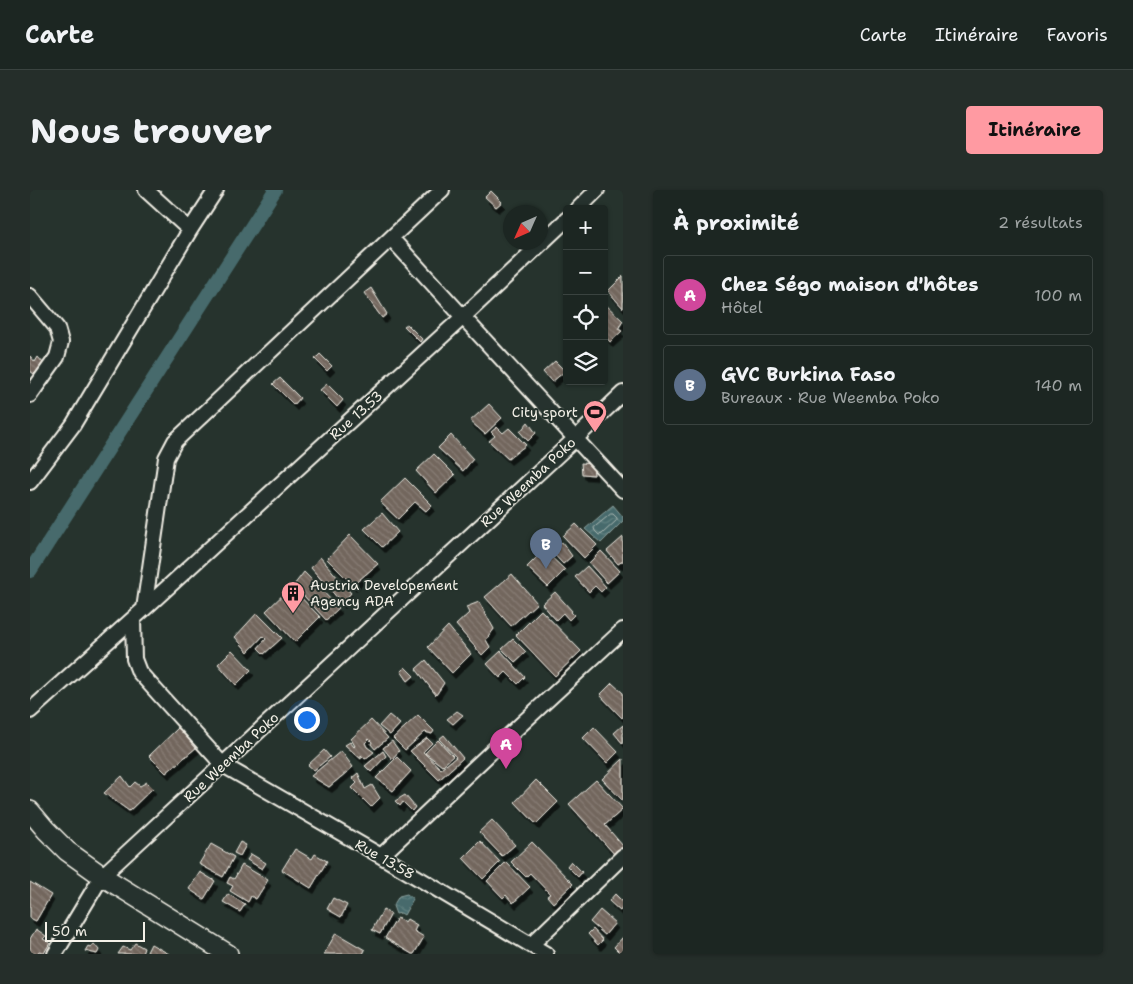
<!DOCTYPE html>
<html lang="fr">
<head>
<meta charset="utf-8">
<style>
  body { margin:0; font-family:"Shantell Sans",sans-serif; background:#252e2a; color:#f1f3f6 }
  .controls { position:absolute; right:15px; top:15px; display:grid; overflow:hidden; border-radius:5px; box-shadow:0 1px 4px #0004 }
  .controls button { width:45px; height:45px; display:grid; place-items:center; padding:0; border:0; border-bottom:1px solid #3a4340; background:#1c2622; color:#f1f3f6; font:25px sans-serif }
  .compass { position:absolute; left:473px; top:15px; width:45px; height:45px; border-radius:50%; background:#1c2622; box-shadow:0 1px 4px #0004; rotate:225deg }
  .scale { position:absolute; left:15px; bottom:12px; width:100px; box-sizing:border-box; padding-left:5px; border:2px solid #f4f1e8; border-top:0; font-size:14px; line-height:18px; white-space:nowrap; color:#f4f1e8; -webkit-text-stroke:4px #26332d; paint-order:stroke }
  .you { position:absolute; left:276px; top:529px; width:18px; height:18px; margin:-12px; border:4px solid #fff; border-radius:50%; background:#1a73e8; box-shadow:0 0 0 8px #1a73e833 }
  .badge { display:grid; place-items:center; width:32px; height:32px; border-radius:50%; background:#ff9aa2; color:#fff; font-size:16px; font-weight:700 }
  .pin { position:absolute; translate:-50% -41px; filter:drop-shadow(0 1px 2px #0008) }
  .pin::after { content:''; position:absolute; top:26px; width:18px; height:15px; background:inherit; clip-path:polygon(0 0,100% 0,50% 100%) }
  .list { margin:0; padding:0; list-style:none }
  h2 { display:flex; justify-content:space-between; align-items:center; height:65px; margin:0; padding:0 20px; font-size:21px }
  h2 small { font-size:16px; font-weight:400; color:#a0a5a5 }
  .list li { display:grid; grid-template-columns:32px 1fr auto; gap:15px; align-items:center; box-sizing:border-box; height:80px; margin:0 10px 10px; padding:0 10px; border:1px solid #3a4340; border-radius:5px }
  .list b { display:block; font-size:19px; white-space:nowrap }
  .list p { margin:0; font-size:16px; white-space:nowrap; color:#a0a5a5 }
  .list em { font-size:16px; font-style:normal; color:#a0a5a5 }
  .icon { flex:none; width:28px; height:28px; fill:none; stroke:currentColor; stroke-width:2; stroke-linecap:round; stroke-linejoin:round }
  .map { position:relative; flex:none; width:593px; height:764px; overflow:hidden; border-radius:5px }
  header { display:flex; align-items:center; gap:30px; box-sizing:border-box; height:70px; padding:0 25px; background:#1c2622; border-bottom:1px solid #3a4340 }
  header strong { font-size:24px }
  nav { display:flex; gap:28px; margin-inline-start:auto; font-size:18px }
  .intro { display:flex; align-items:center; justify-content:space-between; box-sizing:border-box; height:120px; padding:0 30px }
  h1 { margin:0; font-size:35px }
  .button { padding:12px 22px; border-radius:5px; background:#ff9aa2; color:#111; font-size:18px; font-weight:700 }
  main { display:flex; gap:30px; padding:0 30px }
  aside { flex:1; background:#1c2622; border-radius:5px; box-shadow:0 1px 4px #0004 }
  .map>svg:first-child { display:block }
  .water { fill:url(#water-waves); stroke:#8ca19e }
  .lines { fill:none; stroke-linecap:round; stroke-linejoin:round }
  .shore { stroke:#afbbb6; stroke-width:1 }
  .canal { stroke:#476b6c; stroke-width:14 }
  .building { fill:url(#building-back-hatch); stroke:#f4f1e8; filter:url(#shadow) }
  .street-casing { stroke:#f4f1e8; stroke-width:18 }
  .secondary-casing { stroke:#f4f1e8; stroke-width:22 }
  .street { stroke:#26332d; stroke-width:14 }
  .secondary { stroke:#26332d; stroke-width:19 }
  .labels { text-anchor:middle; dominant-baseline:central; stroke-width:4; stroke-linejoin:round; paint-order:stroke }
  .poi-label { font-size:14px; fill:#f4f1e8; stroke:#26332d; text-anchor:end }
  .street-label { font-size:14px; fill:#f4f1e8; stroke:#26332d }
</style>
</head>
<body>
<header>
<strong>Carte</strong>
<nav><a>Carte</a><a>Itinéraire</a><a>Favoris</a></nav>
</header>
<div class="intro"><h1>Nous trouver</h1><a class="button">Itinéraire</a></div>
<main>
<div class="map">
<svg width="593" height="764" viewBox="0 0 593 764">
  <defs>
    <pattern id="water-waves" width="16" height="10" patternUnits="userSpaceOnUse" patternTransform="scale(1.25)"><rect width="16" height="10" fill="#476b6c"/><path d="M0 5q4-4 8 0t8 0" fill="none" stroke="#628181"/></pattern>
    <pattern id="building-back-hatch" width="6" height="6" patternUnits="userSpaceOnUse" patternTransform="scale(1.25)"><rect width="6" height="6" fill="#72665d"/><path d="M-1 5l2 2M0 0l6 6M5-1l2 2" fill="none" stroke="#877c74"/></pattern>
    <filter id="shadow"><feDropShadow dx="3" dy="5.5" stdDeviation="0" flood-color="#0009"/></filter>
  </defs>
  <rect width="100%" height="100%" fill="#26332d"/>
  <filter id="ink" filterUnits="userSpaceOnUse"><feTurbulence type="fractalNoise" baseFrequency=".02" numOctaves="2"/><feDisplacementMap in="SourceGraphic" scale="10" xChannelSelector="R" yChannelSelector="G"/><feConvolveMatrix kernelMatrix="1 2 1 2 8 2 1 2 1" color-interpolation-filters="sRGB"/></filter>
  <g filter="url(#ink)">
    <path class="water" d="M583 315 593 327V331L571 353 555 339Z
      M377 704 383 709 374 725 371 723 366 724 363 716 369 706Z"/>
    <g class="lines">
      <path class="shore" d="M581 324H583L587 328V330L572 344 569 345 565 341 564 338Z"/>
      <path class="canal" d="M0 381 245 0"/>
    </g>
    <path class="building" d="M461 1 472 12 466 17 455 7Z
      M593 86V118L578 101Z
      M341 98 357 124 352 128 334 103Z
      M574 113 593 131 588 139 592 141 580 152 574 145Z
      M377 134 392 149 390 152 374 136Z
      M290 164 302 176 297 181 285 169Z
      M0 166 5 172 8 167 14 174 4 184 0 181Z
      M525 171 535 181 522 192 513 182Z
      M250 188 270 208 264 215 243 194Z
      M297 194 313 210 307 217 290 200Z
      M459 214 472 228 455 244 440 231Z
      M498 232 506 243 498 251 490 242Z
      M467 237 473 243 479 238 496 255 478 269 459 251 465 246 461 242Z
      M421 245 443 269 433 281 408 258Z
      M404 264 425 285 406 303 386 281Z
      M551 273 563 274 564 285 552 284Z
      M375 288 402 315 396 321 385 312 368 329 350 312Z
      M352 323 368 342 352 357 334 339Z
      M546 334 567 355 554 368 533 346Z
      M320 345 348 374 323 395 297 369Z
      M593 347V371L588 374 577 361Z
      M532 352 542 366 533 374 521 361Z
      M514 360 535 380 518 397 497 377Z
      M571 361 590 381 577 393 559 373Z
      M290 367 321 403 312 413 281 378Z
      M557 376 576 397 571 402 565 396 559 402 545 387Z
      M274 382 309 418 296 430 264 395Z
      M482 384 507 413 481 436 455 407Z
      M261 397 290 427 265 452 236 421Z
      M525 402 542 421 541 422 544 425 539 430 533 423 526 430 512 414Z
      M449 412 464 439 456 450 460 457 452 465 426 435 439 423 436 417Z
      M511 420 551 461 525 486 486 445Z
      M227 423 252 448 234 464 228 458 236 449 233 446 218 462 205 447Z
      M418 436 441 464 422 483 398 457Z
      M483 449 496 462 485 472 472 459Z
      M202 460 221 480 206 495 188 474Z
      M471 461 495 487 488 494 476 482 470 488 457 474Z
      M396 470 414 493 406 505 386 479Z
      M375 477 384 486 378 491 371 481Z
      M582 493 593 503V527L592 528 570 505Z
      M427 521 433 525 423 534 417 529Z
      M359 525 370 534 360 545 349 536Z
      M388 525 404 541 402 544 395 542 375 560 363 548Z
      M341 530 358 548 345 559 341 554 342 552 339 549 335 553 337 557 344 562 335 569 331 565V569L315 555 320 552 324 557 325 556 321 549Z
      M593 535V554L584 543Z
      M564 537 588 562 577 573 553 548Z
      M148 538 167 557 136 583 119 566Z
      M414 545 433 568 409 590 380 561 397 548 402 553 393 562 411 579 426 567 409 549Z
      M408 550 423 566 412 576 395 563Z
      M362 551 369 561 362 569 353 558Z
      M294 560 300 567 284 580 278 575Z
      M311 561 323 577 299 597 281 586Z
      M353 561 356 566 341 582 335 576Z
      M367 567 381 581 363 601 346 588Z
      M593 569V611L572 589Z
      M328 583 335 599 342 595 350 608 341 617 322 598 327 593 322 588Z
      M92 586 100 597 105 592 110 596 117 592 123 598 99 621 74 603Z
      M506 590 528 612 506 634 485 612Z
      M566 590 593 619 575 635 593 656V660L586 666 539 614Z
      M375 605 385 617 382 621 373 612 370 616 365 611Z
      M462 630 485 655 472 666 449 642Z
      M450 651 470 672 453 689 433 668Z
      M210 652 216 655 210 666 204 663Z
      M502 652 543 694 523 713 517 706 520 704 500 683 496 687 481 672Z
      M181 654 204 667 193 687 169 674Z
      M265 659 282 669 285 664 297 671 281 698 252 680Z
      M221 664 236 673 232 679 217 670Z
      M541 671 552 682 548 687 537 676Z
      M476 672 500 697 483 713 476 705 473 708 457 691Z
      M212 675 238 690 226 709 221 706 218 712 200 701 203 696 197 693 200 687 204 689Z
      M170 682 185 691 174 709 159 699Z
      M0 692 21 705 6 731 0 728Z
      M198 704 215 714 210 722 193 712Z
      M585 704 593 712V717L590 721 579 711Z
      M303 708 317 715 311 727 297 719Z
      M353 720 361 724 350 744 342 740Z
      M570 720 585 733 575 745 560 732Z
      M367 728 375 732 377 729 387 735 384 741 394 747 384 764H382L355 748Z
      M6 739 16 746 13 749 20 753 14 763 9 761 7 764 0 763V749Z
      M563 739 573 750 568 755 558 744Z
      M306 743 335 760 333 764H294Z
      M593 747V764H591L584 757Z
      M105 753 114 758 112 764H88L93 757 100 760Z
      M64 754 69 760 67 764 55 761 58 756 61 758Z
      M121 754 139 764H116Z"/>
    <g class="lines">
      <g class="street-casing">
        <path id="street" d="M116 0 160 40
          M548 19 567 0
          M361 48 433 127 593 300
          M0 106 27 138 31 152 27 167 0 205
          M0 292 43 235 160 40 186 0
          M114 419 433 127 537 29
          M103 429 104 469 109 482 193 575 351 666 516 764
          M0 521 114 419 136 268 145 251 412 0
          M351 666 458 565 593 440
          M501 755 593 666
          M25 764 72 686 545 249 593 203"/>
      </g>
      <g class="secondary-casing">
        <path id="secondary" d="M0 621 16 640 37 661 72 686 198 764"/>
      </g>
      <use href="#street" class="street"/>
      <use href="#secondary" class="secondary"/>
    </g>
  </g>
  <defs>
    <g id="stadium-pin" transform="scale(1.25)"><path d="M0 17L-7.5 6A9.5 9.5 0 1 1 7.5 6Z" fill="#ff9aa2" stroke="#26332d"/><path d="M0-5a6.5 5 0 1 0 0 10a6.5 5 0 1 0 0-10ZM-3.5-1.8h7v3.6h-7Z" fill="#111"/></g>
    <g id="building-pin" transform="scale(1.25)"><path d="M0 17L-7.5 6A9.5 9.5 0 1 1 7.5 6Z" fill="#ff9aa2" stroke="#26332d"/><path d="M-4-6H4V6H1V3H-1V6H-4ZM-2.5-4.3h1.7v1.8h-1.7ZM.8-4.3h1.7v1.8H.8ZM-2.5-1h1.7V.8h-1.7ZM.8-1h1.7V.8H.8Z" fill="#111"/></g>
  </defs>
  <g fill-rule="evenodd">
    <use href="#stadium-pin" x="565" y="222"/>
    <use href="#building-pin" x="263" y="403"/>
  </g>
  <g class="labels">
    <g class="poi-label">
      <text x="548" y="222">City sport</text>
      <text x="280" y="395" text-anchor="start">Austria Developement<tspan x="280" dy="16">Agency ADA</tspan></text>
    </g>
    <g class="street-label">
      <text transform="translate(326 225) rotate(-42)">Rue 13.53</text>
      <text transform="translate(498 292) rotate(-43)">Rue Weemba Poko</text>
      <text transform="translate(201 567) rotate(-43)">Rue Weemba Poko</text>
      <text transform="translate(355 669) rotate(30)">Rue 13.58</text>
    </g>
  </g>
</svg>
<div class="controls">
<button>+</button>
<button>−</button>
<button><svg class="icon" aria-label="locate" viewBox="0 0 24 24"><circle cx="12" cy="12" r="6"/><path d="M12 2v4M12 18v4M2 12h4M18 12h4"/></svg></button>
<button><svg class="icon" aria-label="layers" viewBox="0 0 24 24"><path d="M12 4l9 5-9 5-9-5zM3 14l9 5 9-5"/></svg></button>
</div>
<svg class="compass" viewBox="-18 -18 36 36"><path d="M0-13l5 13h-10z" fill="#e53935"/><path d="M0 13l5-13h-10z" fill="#a0a5a5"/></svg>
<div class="scale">50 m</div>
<div class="you"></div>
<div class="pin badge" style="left:476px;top:579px;background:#d1479c">A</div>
<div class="pin badge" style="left:516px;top:379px;background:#5c6f8a">B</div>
</div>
<aside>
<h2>À proximité<small>2 résultats</small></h2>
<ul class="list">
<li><span class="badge" style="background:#d1479c">A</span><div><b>Chez Ségo maison d'hôtes</b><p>Hôtel</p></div><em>100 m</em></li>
<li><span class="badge" style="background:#5c6f8a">B</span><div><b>GVC Burkina Faso</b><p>Bureaux · Rue Weemba Poko</p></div><em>140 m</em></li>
</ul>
</aside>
</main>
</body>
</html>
